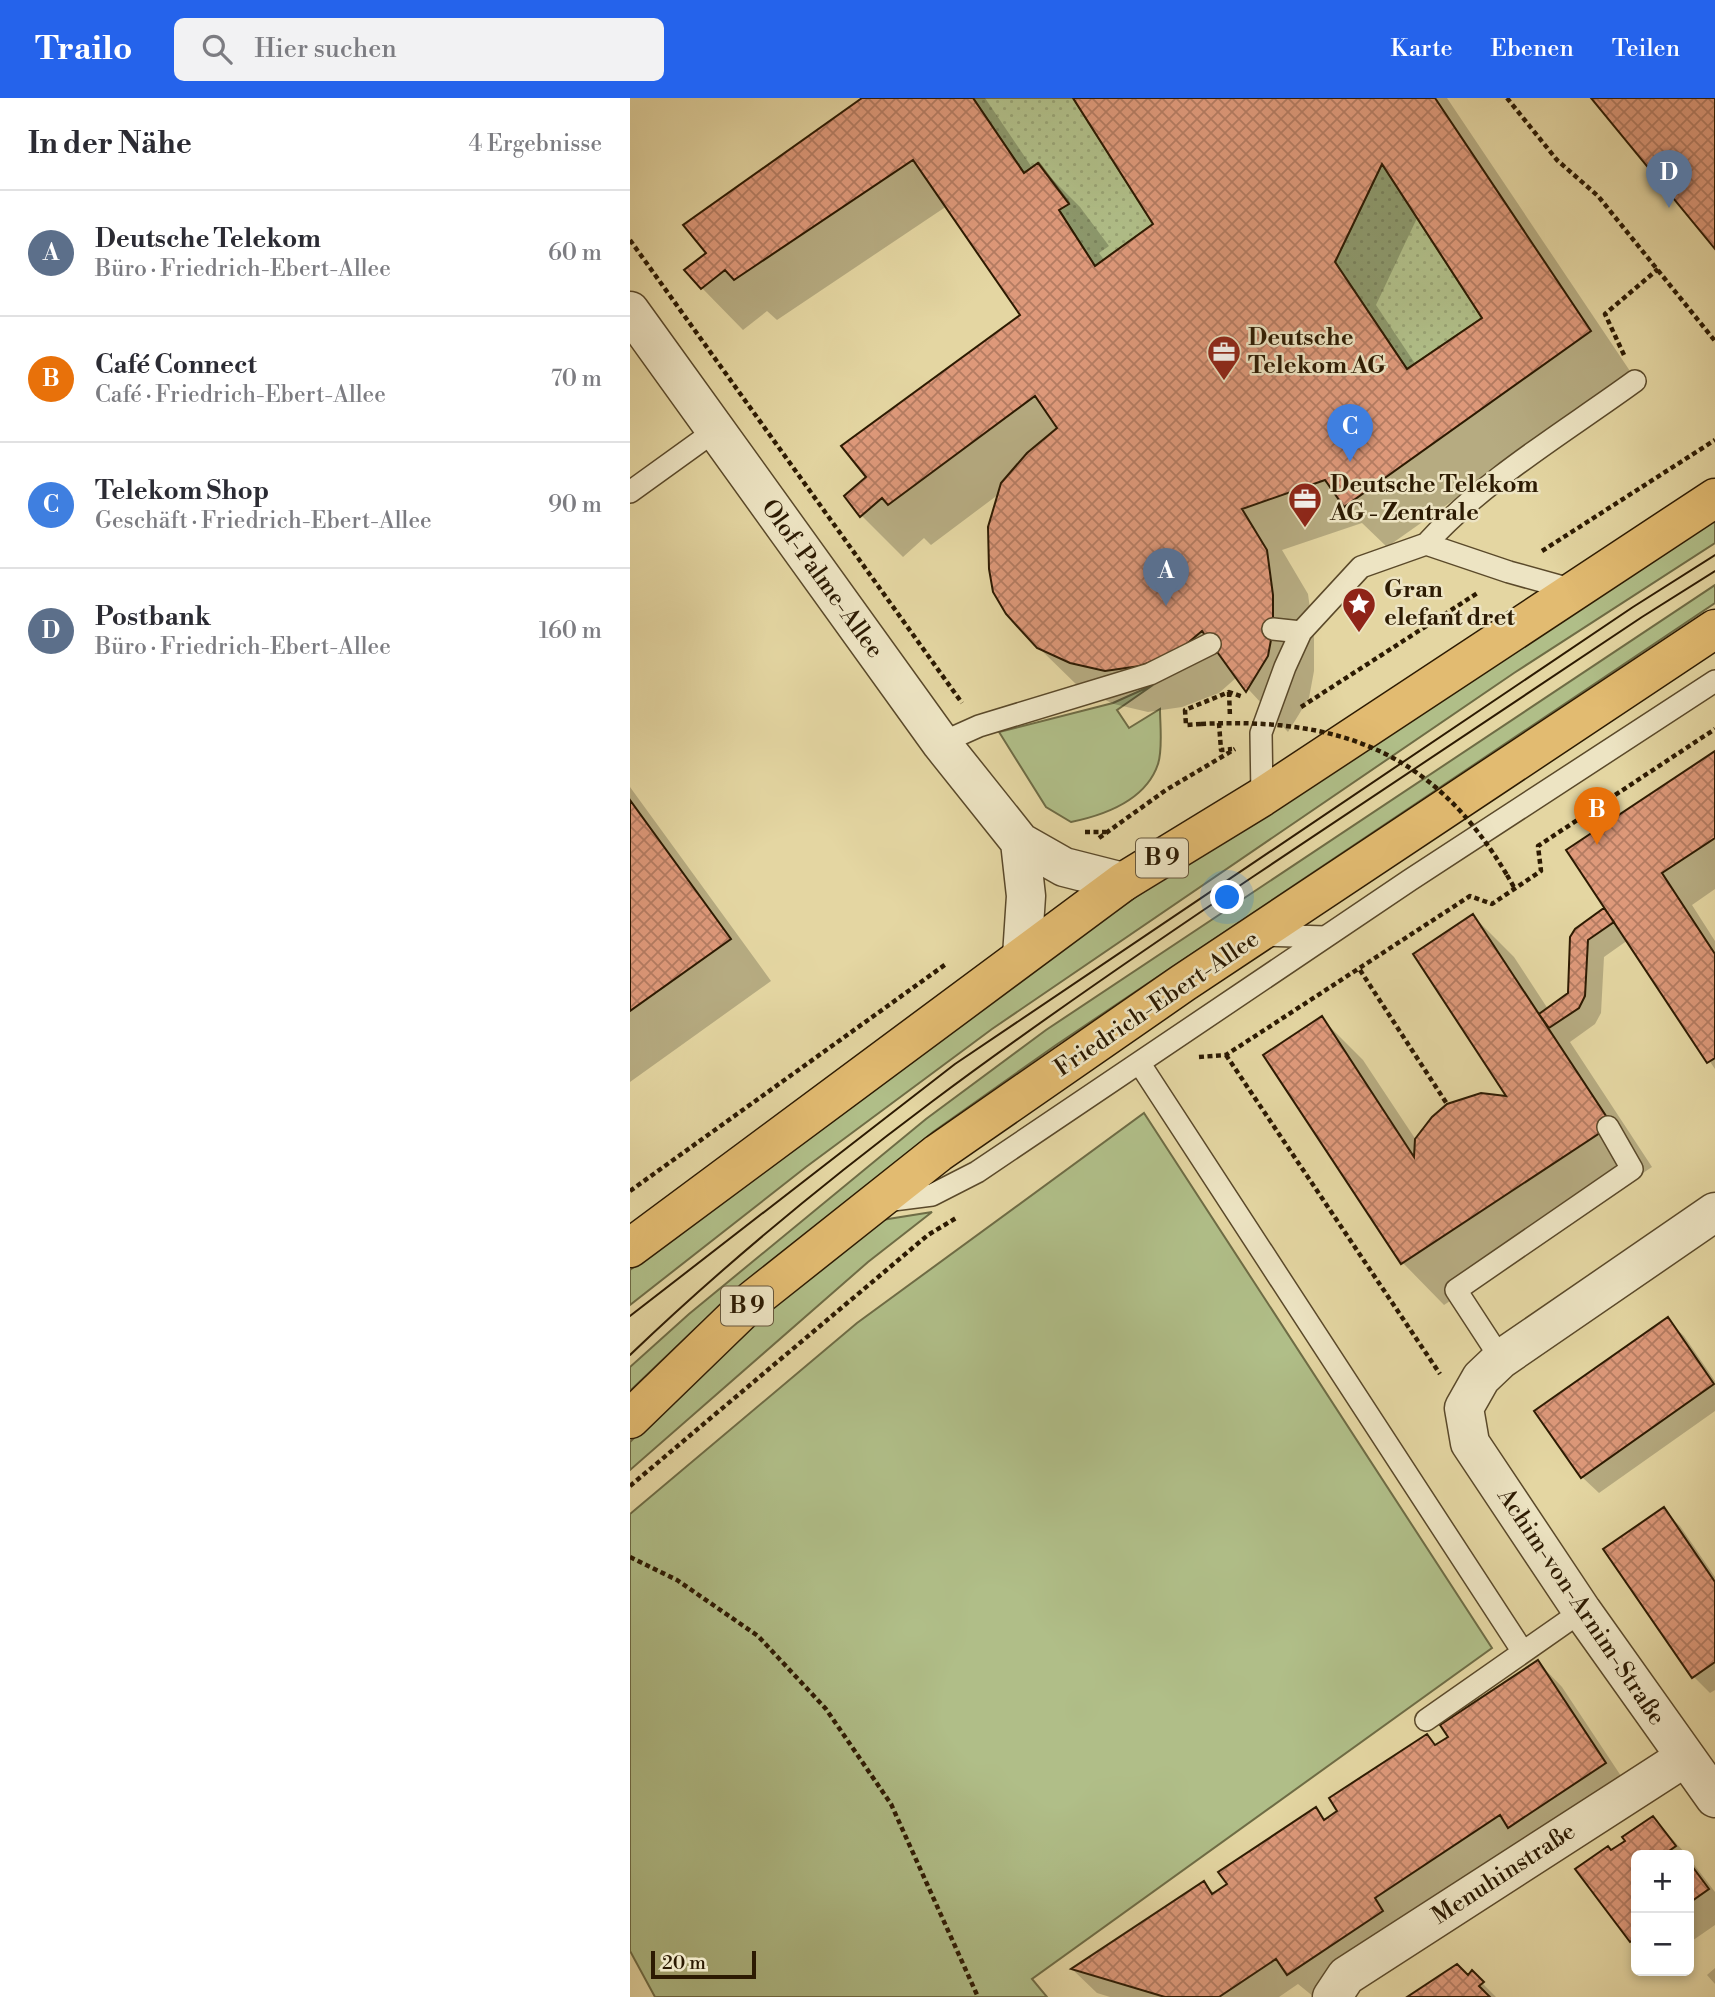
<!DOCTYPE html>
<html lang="de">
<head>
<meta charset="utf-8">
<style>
  body { margin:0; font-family:"Libre Bodoni",serif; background:#f2f2f3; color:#2b2b33 }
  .controls { position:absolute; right:21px; bottom:21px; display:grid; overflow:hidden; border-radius:10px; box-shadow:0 4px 10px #0003 }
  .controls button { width:63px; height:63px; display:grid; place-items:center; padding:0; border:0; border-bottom:2px solid #e1e1e2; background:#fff; color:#2b2b33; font:35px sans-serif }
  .scale { position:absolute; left:21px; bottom:18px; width:105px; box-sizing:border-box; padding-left:7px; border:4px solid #2c1a02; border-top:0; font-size:19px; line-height:24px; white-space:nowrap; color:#2c1a02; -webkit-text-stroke:5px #ede4c3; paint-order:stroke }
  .you { position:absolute; left:598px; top:800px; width:24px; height:24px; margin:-18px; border:5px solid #fff; border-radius:50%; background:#1a73e8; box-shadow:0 0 0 10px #1a73e833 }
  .badge { display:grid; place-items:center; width:46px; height:46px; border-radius:50%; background:#2563eb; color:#fff; font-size:23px; font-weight:700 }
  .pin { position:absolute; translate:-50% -58px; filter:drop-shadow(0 2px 4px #0008) }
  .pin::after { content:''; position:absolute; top:37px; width:24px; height:21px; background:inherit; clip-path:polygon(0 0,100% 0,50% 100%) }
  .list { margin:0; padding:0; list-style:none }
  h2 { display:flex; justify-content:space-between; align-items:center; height:91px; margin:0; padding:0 28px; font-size:30px }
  h2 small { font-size:23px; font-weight:400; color:#7c7c81 }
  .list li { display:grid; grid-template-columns:46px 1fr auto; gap:21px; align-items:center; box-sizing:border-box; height:126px; padding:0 28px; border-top:2px solid #e1e1e2 }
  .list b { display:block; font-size:26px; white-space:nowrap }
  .list p { margin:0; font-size:23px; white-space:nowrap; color:#7c7c81 }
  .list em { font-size:23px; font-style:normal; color:#7c7c81 }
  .icon { flex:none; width:38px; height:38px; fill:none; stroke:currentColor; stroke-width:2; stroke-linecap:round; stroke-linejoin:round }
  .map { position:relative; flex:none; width:1085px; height:1899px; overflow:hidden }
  header { display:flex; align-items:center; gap:42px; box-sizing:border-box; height:98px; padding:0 35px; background:#2563eb; color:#fff }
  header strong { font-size:33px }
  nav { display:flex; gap:38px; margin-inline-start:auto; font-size:24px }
  .search { width:490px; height:63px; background:#f2f2f3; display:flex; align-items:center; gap:18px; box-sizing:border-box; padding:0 24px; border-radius:10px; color:#7c7c81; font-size:26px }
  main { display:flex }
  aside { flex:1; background:#fff }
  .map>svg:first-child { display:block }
  .green { fill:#b0be88; stroke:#6e6c45; stroke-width:2 }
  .garden { fill:url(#garden-dots); stroke:#6e6c45; stroke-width:2 }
  .shadow { fill:#0003; fill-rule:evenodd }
  .building { fill:url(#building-cross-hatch); stroke:#2c1a02; stroke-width:2; fill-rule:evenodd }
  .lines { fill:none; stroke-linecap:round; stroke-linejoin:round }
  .service-casing { stroke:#5a492a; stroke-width:24 }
  .minor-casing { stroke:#5a492a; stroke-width:41 }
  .primary-casing { stroke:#2c1a02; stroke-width:41 }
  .path { stroke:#2c1a02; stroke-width:4.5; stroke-dasharray:5 3.5; stroke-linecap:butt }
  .service { stroke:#ede4c3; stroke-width:21 }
  .minor { stroke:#ede4c3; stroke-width:38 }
  .primary { stroke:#e2bb71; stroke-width:38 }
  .tram { stroke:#2c1a02; stroke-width:2 }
  .path-bridge { stroke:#2c1a02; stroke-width:4.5; stroke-dasharray:5 3.5; stroke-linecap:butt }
  .labels { text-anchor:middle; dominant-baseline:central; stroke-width:5; stroke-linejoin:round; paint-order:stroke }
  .shield { fill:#ede4c3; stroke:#66573c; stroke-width:2 }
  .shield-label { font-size:23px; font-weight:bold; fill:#2c1a02 }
  .poi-label { font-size:24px; font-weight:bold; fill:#2c1a02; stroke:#ede4c3; text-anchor:start }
  .street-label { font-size:24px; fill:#2c1a02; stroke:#ede4c3 }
</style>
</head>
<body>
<header>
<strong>Trailo</strong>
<div class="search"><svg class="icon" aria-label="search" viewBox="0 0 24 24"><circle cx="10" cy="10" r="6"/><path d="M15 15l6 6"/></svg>Hier suchen</div>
<nav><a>Karte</a><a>Ebenen</a><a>Teilen</a></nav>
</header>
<main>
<aside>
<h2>In der Nähe<small>4 Ergebnisse</small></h2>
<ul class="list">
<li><span class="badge" style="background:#5c6f8a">A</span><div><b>Deutsche Telekom</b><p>Büro · Friedrich-Ebert-Allee</p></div><em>60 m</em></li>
<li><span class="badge" style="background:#e8710a">B</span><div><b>Café Connect</b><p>Café · Friedrich-Ebert-Allee</p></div><em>70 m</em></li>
<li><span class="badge" style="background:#3f7fe0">C</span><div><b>Telekom Shop</b><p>Geschäft · Friedrich-Ebert-Allee</p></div><em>90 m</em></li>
<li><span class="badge" style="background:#5c6f8a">D</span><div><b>Postbank</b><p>Büro · Friedrich-Ebert-Allee</p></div><em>160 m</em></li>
</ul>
</aside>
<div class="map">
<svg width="1085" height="1899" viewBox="0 0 1085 1899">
  <defs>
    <pattern id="garden-dots" width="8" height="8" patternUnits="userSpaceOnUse" patternTransform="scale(1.75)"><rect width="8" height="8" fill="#b0be88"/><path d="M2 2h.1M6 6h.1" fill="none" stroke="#98a374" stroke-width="1.8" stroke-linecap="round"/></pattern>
    <pattern id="building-cross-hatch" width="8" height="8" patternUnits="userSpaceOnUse" patternTransform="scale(1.75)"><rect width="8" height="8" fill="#de997a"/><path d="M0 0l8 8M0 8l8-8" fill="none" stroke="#b47c62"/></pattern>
  </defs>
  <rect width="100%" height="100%" fill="#e4d6a2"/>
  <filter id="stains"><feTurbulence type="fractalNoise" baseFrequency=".00286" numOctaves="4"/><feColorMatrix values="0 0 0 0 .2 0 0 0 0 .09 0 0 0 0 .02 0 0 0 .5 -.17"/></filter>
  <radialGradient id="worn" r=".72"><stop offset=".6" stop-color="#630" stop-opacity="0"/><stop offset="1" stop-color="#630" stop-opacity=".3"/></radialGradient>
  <path class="green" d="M1085 421V445L884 575 362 931 176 1069 0 1207V1172L346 908 648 702Z
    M1085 487V505L426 947 303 1034 66 1230 0 1293V1269L59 1216 296 1021 416 932Z
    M523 587 487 612 499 630 530 611C530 627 533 651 528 666 516 702 475 717 441 724L416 709 369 634 483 605Z
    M514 1015 862 1550 402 1881 417 1899H25L0 1853V1416L227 1225Z
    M302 1114 238 1164 0 1372V1344L74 1270 159 1195 252 1122Z"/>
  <path class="garden" d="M343 0H443L523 126 465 168 429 112 439 105 409 65 394 75Z
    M752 66 852 220 777 271 705 164Z"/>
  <path class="shadow" d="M235 0H355L403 71 408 67 450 109 479 148 469 155 475 163 525 127 445 0H817L1002 276 757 449 732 425 652 452 678 496 684 540V573L679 600 658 634 607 579 589 595 552 609 518 614 484 606 451 591 408 549 369 396 301 447 294 440 273 459 231 417 238 379 392 218 317 108 147 222 137 213 113 232 72 190 79 155ZM788 118 854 220 786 267 746 207Z
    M1085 655V791L1062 807 1085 843V971L998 842 974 859 971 915 965 926 940 944 1022 1069 814 1207 773 1165 636 958 692 921 733 962 786 1042 880 1000 843 818 884 859 918 911 940 896 942 840 974 812 980 818Z
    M0 689 141 883 0 984Z
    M1037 1222 1054 1238 1085 1283V1313L969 1395 952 1379Z
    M1033 1412 1050 1428 1085 1479V1592L1080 1595 1064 1579 976 1452Z
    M908 1564 932 1589 999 1690 684 1899 668 1886 649 1899H480L467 1895 443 1872 574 1785 585 1796 685 1712 696 1722 796 1638 807 1648 820 1640Z
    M1023 1720 1057 1757H1006V1847L1002 1843 981 1754Z
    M1059 1760 1085 1794V1827L1059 1845Z
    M1085 1870V1886L1077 1877Z
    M842 1875 866 1899H781L838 1879Z"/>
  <path class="building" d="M232 0H343L394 75 408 65 439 106 429 112 465 168 523 126 443 0H805L961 233 714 409 695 382 612 411 637 452 643 497V531L638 558 616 594 572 533 547 554 510 568 475 573 440 565 407 550 376 516 363 494 359 471 358 429 371 385 397 355 427 330 405 298 258 407 252 400 230 419 214 398 236 379 211 348 390 217 283 62 104 182 95 172 71 191 54 172 76 155 53 127ZM752 66 852 220 777 271 705 164Z
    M961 0H1085V151Z
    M1085 653V740L1032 775 1085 856V960L1077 965 936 752Z
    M0 702 101 841 0 913Z
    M974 810 984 824 958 842 955 898 949 910 919 930 909 916 938 895 940 839 945 831Z
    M843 816 982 1027 771 1166 633 957 692 918 784 1059 785 1041 802 1019 817 1006 851 995 876 998 783 856Z
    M1038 1219 1084 1286 951 1380 904 1313Z
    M1034 1409 1085 1484V1564L1062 1580 973 1451Z
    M908 1562 976 1665 878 1730 870 1717 745 1800 753 1813 657 1877 646 1861 589 1899H535L441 1871 574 1783 582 1796 597 1786 588 1774 686 1709 694 1722 707 1713 699 1700 797 1636 805 1647 818 1639 810 1627Z
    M1023 1718 1046 1748 1039 1753 1042 1757H1006V1840L1000 1844 945 1771 978 1748 981 1752 995 1743 992 1739Z
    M1059 1764 1079 1791 1059 1805Z
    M827 1866 838 1877 842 1872 854 1884 849 1888 860 1899H777Z"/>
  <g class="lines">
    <g class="service-casing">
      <path id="service" d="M0 394 86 332
        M796 446C855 381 935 334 1005 283
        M643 531 671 534
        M311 645 349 628 520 576 580 546
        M632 699 631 635 655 569 671 534 731 469 796 446 879 474 944 492
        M630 837 695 839
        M510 966 893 1554
        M255 1103 302 1097 347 1074 780 782 1085 583
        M871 1261 826 1192 1002 1071 978 1029
        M796 1622 952 1513"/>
    </g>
    <g class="minor-casing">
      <path id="minor" d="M0 213 311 645 390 744 434 769 493 784
        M390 744 396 798 392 858
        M1085 1114 871 1261 851 1280 834 1310 840 1345 952 1513 1085 1700
        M702 1899 716 1878 1054 1660"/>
    </g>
    <g class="primary-casing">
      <path id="primary" d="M0 1150 493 784 632 699 1085 400
        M0 1321 124 1201 308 1055 553 885 1085 531"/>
    </g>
    <path class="path" d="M877 0 927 62 968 98 1085 243
      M0 142 332 605
      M994 257 975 216 1028 171
      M912 453 1085 342
      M599 594 600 619
      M671 609 849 494
      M589 625 591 652 602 651
      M571 626 556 627 555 612 599 594 613 599
      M455 734H476
      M469 740 536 692 605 651
      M877 777 885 791
      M730 872 817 1006
      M596 957 810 1276
      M569 959 596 957 840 798 862 806 911 773 908 748 1085 631
      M0 1093 316 866
      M0 1388 298 1137 326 1120
      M0 1459 47 1482 128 1538 196 1611 261 1706 348 1899"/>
    <use href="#service" class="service"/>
    <use href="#minor" class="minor"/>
    <use href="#primary" class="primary"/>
    <path class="tram" d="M0 1218 325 966 1003 509 1085 457
      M0 1257C191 1074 405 925 624 778 754 692 883 605 1012 519L1085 473"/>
    <path class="path-bridge" d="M571 626C710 619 804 654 877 777"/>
  </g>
  <defs>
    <g id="office-pin" transform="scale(1.75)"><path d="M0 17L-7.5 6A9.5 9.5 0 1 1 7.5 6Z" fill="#8f2418" stroke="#ede4c3"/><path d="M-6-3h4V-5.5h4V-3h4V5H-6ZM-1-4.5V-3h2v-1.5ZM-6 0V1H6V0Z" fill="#fff"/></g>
    <g id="sight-pin" transform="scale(1.75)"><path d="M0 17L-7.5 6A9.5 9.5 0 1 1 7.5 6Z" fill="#8f2418" stroke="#ede4c3"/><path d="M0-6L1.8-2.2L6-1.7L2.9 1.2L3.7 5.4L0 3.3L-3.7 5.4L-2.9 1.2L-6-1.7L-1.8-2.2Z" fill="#fff"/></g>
  </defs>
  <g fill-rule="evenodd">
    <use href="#office-pin" x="594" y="254"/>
    <use href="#office-pin" x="675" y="401"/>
    <use href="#sight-pin" x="729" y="506"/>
  </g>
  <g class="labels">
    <g class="shield">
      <rect x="506" y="740.5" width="52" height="39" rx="5"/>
      <rect x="91" y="1188.5" width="52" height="39" rx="5"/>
    </g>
    <g class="shield-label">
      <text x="532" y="760">B 9</text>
      <text x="117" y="1208">B 9</text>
    </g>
    <g class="poi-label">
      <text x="618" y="240">Deutsche<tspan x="618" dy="28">Telekom AG</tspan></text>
      <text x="700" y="387">Deutsche Telekom<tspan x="700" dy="28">AG - Zentrale</tspan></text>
      <text x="754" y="492">Gran<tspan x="754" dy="28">elefant dret</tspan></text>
    </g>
    <g class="street-label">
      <text transform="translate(192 481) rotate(54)">Olof-Palme-Allee</text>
      <text transform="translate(527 906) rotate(-34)">Friedrich-Ebert-Allee</text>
      <text transform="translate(951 1509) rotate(56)">Achim-von-Arnim-Straße</text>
      <text transform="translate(874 1776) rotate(-33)">Menuhinstraße</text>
    </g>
  </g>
  <rect width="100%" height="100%" filter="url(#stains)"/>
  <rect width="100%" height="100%" fill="url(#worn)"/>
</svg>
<div class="controls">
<button>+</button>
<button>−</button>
</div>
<div class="scale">20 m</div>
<div class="you"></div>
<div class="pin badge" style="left:536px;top:508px;background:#5c6f8a">A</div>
<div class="pin badge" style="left:967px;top:747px;background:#e8710a">B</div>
<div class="pin badge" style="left:720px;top:364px;background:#3f7fe0">C</div>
<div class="pin badge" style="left:1039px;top:110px;background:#5c6f8a">D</div>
</div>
</main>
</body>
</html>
